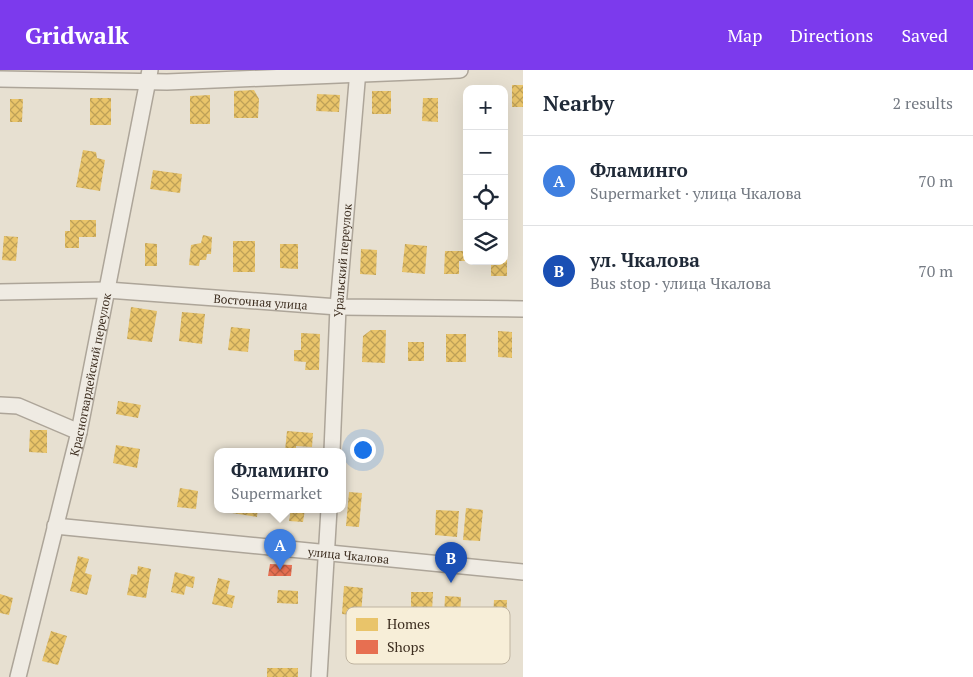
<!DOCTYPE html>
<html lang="en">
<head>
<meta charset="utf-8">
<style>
  body { margin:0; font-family:"PT Serif",serif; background:#f2f2f3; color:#1f2937 }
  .controls { position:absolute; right:15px; top:15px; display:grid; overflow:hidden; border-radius:10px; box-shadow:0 5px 20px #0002 }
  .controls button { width:45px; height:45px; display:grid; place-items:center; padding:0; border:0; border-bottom:1px solid #e0e1e3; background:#fff; color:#1f2937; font:25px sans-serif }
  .you { position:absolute; left:362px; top:379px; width:18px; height:18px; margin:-12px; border:4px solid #fff; border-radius:50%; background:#1a73e8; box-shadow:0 0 0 8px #1a73e833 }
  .badge { display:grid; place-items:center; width:32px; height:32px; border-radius:50%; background:#7c3aed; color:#fff; font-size:16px; font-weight:700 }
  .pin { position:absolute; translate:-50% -41px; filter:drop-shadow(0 1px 2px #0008) }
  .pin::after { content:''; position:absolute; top:26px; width:18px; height:15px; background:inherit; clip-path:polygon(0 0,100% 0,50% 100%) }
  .popup { position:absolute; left:214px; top:378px; width:132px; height:65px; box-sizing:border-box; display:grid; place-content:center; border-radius:10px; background:#fff; filter:drop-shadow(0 1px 4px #0005); font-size:16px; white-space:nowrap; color:#747a83 }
  .popup b { font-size:19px; color:#1f2937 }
  .popup::after { content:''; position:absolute; left:50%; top:100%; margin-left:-10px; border:10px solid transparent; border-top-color:#fff }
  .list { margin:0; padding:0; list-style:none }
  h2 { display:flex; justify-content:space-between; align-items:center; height:65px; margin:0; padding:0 20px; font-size:21px }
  h2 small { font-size:16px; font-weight:400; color:#747a83 }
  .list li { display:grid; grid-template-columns:32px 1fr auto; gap:15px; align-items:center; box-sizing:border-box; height:90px; padding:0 20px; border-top:1px solid #e0e1e3 }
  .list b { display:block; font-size:19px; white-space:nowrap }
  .list p { margin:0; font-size:16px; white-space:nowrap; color:#747a83 }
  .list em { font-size:16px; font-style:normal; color:#747a83 }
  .icon { flex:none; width:28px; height:28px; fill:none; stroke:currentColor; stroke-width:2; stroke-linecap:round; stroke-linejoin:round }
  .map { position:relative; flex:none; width:523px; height:607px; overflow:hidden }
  header { display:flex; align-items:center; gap:30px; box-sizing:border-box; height:70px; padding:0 25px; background:#7c3aed; color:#fff }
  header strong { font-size:24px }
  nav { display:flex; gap:28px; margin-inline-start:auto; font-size:18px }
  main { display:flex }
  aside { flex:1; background:#fff }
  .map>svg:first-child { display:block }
  .homes { fill:url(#homes-cross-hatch) }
  .shops { fill:url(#shops-cross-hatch) }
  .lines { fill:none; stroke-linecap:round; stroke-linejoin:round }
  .minor-casing { stroke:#ada599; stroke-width:18 }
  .minor { stroke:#efebe3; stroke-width:15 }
  .labels { text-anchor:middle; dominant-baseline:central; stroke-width:5; stroke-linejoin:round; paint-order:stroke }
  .street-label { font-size:12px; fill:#3d2e20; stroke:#f7eed8 }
  .key { fill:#f7eed8; stroke:#bfb4a1; stroke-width:1 }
  .key-label { font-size:14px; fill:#3d2e20 }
</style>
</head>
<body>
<header>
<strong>Gridwalk</strong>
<nav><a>Map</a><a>Directions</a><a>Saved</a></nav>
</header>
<main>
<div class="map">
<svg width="523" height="607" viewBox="0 0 523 607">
  <defs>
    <pattern id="homes-cross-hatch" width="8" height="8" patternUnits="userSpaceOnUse" patternTransform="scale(1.25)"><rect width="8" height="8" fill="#e9c46a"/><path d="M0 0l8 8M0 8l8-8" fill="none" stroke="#bea057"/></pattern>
    <pattern id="shops-cross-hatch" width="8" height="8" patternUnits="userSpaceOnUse" patternTransform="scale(1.25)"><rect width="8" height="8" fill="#e76f51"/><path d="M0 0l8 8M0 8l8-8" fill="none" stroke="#bc5c43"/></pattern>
  </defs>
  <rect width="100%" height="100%" fill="#e7e0d1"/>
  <path class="homes" d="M512 15H523V37H512Z
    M254 20 259 29 258 48H234V21Z
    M372 21H391V44H372Z
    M317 24 340 25 339 42 316 41Z
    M210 25V54H190V26Z
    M90 28H111V55H90Z
    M423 28H438V52L422 51Z
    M10 29H23L22 52H10Z
    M83 80 96 82 97 88 105 90 100 121 76 117Z
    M153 100 182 104 180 123 150 119Z
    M70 150H96V167H79V178H65V161H70Z
    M203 165 212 167 211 184H207L206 190H200L199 196 189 195 191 175 201 173Z
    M4 166 18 167 16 191 2 190Z
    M233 171H255V202H233Z
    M145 173 157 174V196H145Z
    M280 174H298V199L280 198Z
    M405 174 427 176 425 204 402 202Z
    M361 179 377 180 376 205 360 204Z
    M504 180H507V206H491V191H504Z
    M445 181H467V191H459V204H444Z
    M131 237 157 241 152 272 127 269Z
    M182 242 205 244 202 274 179 271Z
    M231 257 250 259 248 282 228 280Z
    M371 260H386L385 293 362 292 363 266Z
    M498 261 512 262V288L498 287Z
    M301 263 320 264 319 300H305L306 292 294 291V280H301Z
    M446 264H466V292H446Z
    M408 272H424V291H408Z
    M118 331 141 335 138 348 116 344Z
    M30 360H47V383L29 382Z
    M287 361 313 363 312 377 296 376V381H285Z
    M116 375 140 379 137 398 113 393Z
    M180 418 198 421 196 439 177 437Z
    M349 422 362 423 359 457 346 456Z
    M466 438 483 440 480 471 463 470Z
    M233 439H258L257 447 232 443Z
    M291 439H305L303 452 289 451Z
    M436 440 459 441 457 467 435 465Z
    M78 486 89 489 85 503 92 505 87 525 70 521Z
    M138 496 151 499 146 528 127 525 131 504 137 505Z
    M175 502 195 507 193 518 186 516 184 525 171 522Z
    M218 508 230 511 227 524 235 526 232 538 212 534Z
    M344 516 363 518 361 546 342 544Z
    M278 520 298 521V534L277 533Z
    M411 522H433L432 542 411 541Z
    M0 524 13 528 9 545 0 543Z
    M445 526 461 527 460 548H468L467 569 459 568V573L443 572Z
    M494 530H507L506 550 493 549Z
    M51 561 67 566 58 595 42 591Z
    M267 598H298V607H267Z"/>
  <path class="shops" d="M270 494 292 495 291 506H268Z"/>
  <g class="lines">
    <g class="minor-casing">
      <g id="minor">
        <path d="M0 9 167 12 460 0"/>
        <path id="s1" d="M0 222 107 220 338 237 523 239"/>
        <path d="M0 335 18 336 79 362"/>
        <path id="s2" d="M332 381 338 237 358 0"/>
        <path id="s3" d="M55 456 523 502"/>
        <path id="s4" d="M18 607 79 362 150 0"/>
        <path d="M319 607 329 439"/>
      </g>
    </g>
    <use href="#minor" class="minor"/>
  </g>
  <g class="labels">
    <g class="street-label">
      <text stroke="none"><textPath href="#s2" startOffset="191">Уральский переулок</textPath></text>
      <text stroke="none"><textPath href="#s1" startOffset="261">Восточная улица</textPath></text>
      <text stroke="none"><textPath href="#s4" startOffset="311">Красногвардейский переулок</textPath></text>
      <text stroke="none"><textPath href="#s3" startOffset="295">улица Чкалова</textPath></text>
    </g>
  </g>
  <rect x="346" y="537" width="164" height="57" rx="8" class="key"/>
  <rect x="356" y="548" width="22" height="13" fill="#e9c46a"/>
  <rect x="356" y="570" width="22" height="14" fill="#e76f51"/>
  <g class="key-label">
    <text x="387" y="559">Homes</text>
    <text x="387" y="582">Shops</text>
  </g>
</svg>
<div class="controls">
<button>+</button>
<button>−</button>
<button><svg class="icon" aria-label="locate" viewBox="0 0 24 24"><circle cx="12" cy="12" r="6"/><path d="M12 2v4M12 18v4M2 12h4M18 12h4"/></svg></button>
<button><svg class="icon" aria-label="layers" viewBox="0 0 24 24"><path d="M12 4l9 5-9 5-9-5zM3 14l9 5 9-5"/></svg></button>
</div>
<div class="you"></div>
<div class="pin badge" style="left:280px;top:500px;background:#3f7fe0">A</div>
<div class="popup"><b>Фламинго</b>Supermarket</div>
<div class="pin badge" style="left:451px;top:513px;background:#1a4fb4">B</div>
</div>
<aside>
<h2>Nearby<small>2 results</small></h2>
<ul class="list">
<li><span class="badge" style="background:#3f7fe0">A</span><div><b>Фламинго</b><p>Supermarket · улица Чкалова</p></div><em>70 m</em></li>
<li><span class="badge" style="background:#1a4fb4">B</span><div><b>ул. Чкалова</b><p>Bus stop · улица Чкалова</p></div><em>70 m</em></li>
</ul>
</aside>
</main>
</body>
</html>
